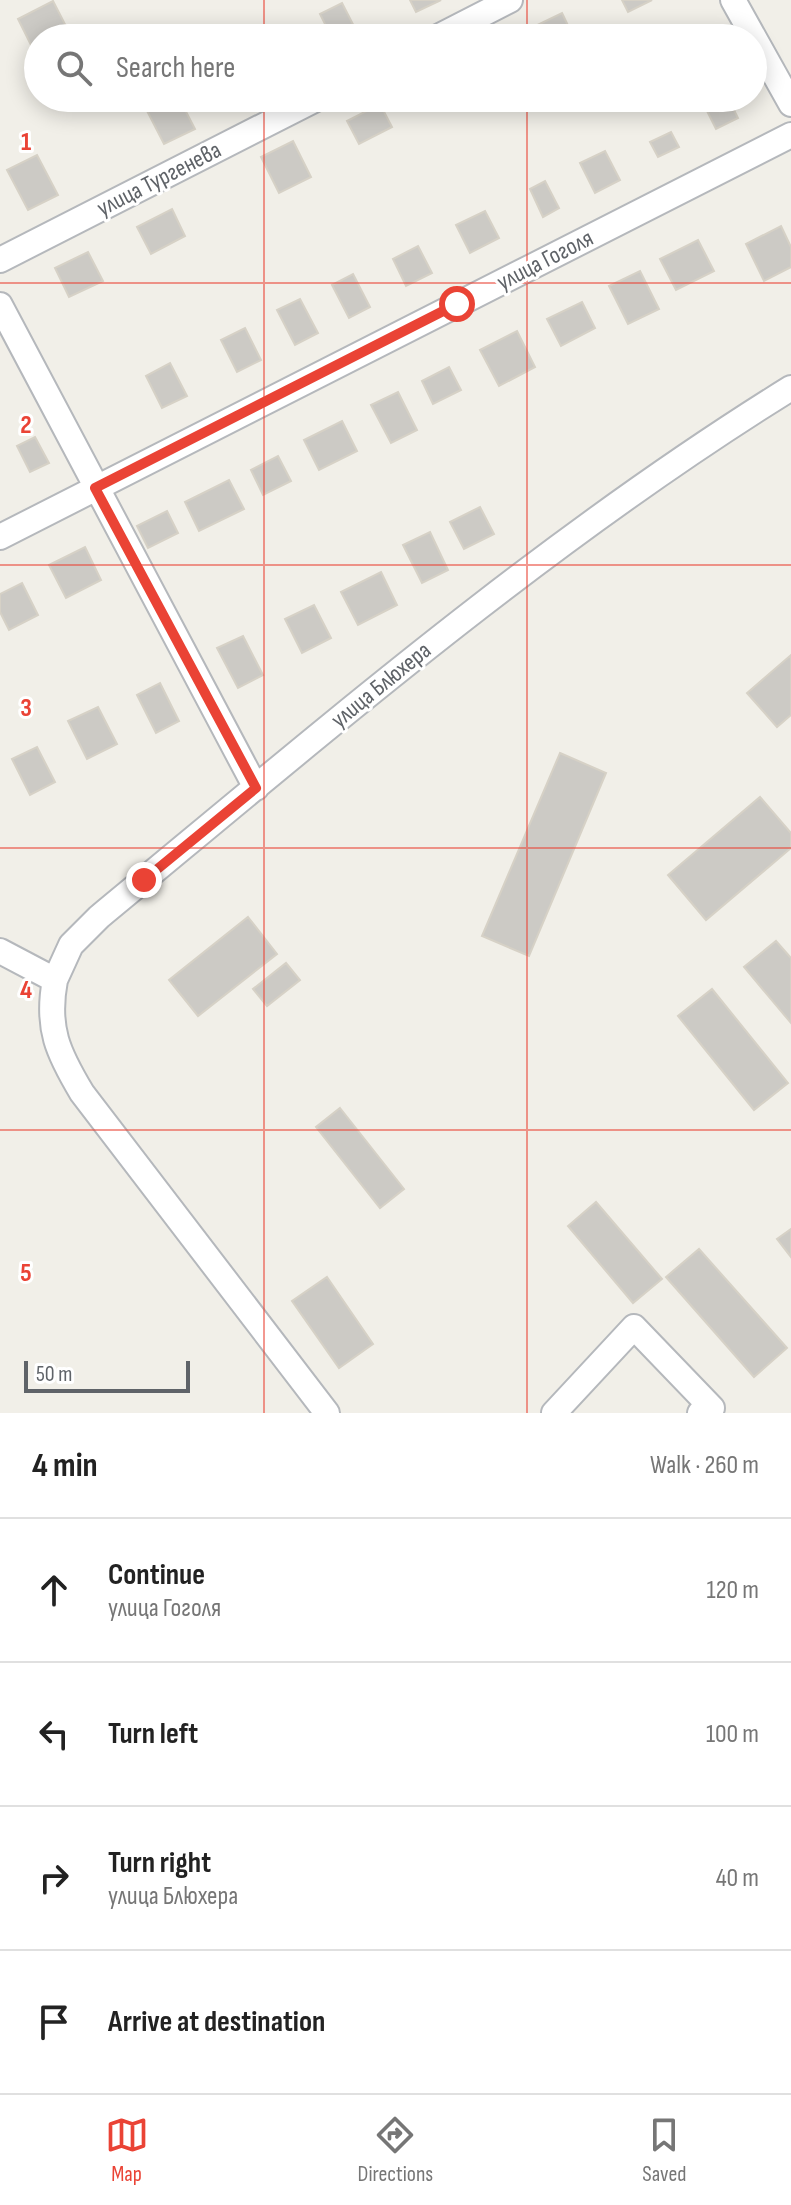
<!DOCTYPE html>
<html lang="en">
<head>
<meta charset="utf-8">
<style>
  body { margin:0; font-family:"Sofia Sans Condensed",sans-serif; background:#f2f2f2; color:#222 }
  .scale { position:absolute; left:24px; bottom:20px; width:166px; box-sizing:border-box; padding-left:8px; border:4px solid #5f6368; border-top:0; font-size:22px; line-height:28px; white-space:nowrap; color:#5f6368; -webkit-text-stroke:6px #fff; paint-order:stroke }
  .stop { position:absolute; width:24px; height:24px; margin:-18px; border:6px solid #ea4335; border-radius:50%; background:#fff }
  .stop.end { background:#ea4335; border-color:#fff; box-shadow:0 2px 8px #0008 }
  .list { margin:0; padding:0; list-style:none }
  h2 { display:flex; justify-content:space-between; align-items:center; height:104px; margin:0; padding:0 32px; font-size:34px }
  h2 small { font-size:26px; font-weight:400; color:#767676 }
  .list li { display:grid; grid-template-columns:52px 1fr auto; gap:24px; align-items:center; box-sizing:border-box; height:144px; padding:0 32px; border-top:2px solid #e0e0e0 }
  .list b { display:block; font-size:30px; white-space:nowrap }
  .list p { margin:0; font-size:26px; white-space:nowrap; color:#767676 }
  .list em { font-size:26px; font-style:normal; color:#767676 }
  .icon { flex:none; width:44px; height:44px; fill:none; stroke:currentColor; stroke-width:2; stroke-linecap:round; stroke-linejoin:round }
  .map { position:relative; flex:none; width:791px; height:1413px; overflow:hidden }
  .search { position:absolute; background:#fff; box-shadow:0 4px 20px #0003; left:24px; right:24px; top:24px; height:88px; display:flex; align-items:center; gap:20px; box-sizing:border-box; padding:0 28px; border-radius:44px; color:#767676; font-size:30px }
  .sheet { height:680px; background:#fff }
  nav { display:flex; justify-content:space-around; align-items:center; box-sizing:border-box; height:112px; border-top:2px solid #e0e0e0; background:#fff; font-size:22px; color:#767676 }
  nav a { display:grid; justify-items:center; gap:4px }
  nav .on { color:#ea4335 }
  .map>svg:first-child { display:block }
  .building { fill:#cccac5; stroke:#d6d1c6; stroke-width:2 }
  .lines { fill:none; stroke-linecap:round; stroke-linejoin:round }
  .minor-casing { stroke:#b5b8bc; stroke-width:28 }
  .minor { stroke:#fff; stroke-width:24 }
  .route { stroke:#ea4335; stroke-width:10 }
  .grid { fill:none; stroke:#ea4335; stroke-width:2; stroke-opacity:0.55 }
  .labels { text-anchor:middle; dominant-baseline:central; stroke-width:6; stroke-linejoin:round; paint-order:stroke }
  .street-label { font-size:24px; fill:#5f6368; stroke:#fff }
  .grid-label { font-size:26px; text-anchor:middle; font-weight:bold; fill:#ea4335; stroke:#fff; stroke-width:6; stroke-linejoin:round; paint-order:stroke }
</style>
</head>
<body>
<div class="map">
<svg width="791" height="1413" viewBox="0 0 791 1413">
  <rect width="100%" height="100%" fill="#f1efe8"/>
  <path class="building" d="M410 0H441L416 12Z
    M622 0H652L628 12Z
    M53 1 69 32 56 38H38V47L33 49 18 19Z
    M342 3 358 34 350 38H332L320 14Z
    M562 13 574 38H531L527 30Z
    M159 98H179L195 129 164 144 144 105Z
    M713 98H728L738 118 716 129 703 103Z
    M380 104 392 127 359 144 347 121Z
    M671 132 679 147 658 157 650 142Z
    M293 141 311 177 279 193 261 157Z
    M605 151 620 180 595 193 580 163Z
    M37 155 58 195 28 210 7 170Z
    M545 181 559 208 543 217 530 189Z
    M172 209 185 236 151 254 137 227Z
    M485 211 499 238 470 253 456 225Z
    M781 226 791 247V267L764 281 746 244Z
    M698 240 714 271 676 290 660 259Z
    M418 246 432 273 406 286 393 259Z
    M88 252 103 281 69 297 55 268Z
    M640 271 659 309 628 324 609 286Z
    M353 274 370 307 349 318 332 285Z
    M300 299 318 333 295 345 277 310Z
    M582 302 595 328 561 346 547 319Z
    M245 328 261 360 237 372 221 340Z
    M517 331 535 367 499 386 480 350Z
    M170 363 187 396 162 408 146 376Z
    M449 367 461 390 433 404 422 381Z
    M398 392 417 430 391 443 371 405Z
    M342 421 357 451 319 470 304 440Z
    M35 437 49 463 30 472 17 446Z
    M278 456 291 481 263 495 251 470Z
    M229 480 244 509 199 531 185 502Z
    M480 507 494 534 464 549 450 522Z
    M167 511 178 533 148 548 137 526Z
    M430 532 448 570 422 583 403 545Z
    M85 547 101 580 66 598 49 565Z
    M381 572 397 605 358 625 341 592Z
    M22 583 38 615 9 630 0 612V594Z
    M314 605 331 638 302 653 285 619Z
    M243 636 263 675 238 688 217 648Z
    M791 655V715L777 727 747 693Z
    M160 683 179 721 156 733 137 695Z
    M98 707 117 744 87 759 68 721Z
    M37 747 55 782 30 795 12 759Z
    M560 753 606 773 529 956 482 936Z
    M760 797 791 833V848L706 920 668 875Z
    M248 917 277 954 198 1016 169 980Z
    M776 941 791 958V1023L744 967Z
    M286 963 300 980 267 1006 253 989Z
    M712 989 788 1083 754 1110 678 1016Z
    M340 1108 404 1189 380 1208 316 1127Z
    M596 1202 662 1279 633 1303 568 1226Z
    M791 1229V1257L777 1239Z
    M699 1249 787 1348 754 1377 666 1277Z
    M327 1277 373 1344 339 1368 292 1301Z"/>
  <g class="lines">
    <g class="minor-casing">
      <path id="minor" d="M733 0 791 104
        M436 38 510 0
        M0 260 318 98
        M0 305 256 788
        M0 537 791 135
        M0 951 55 980 71 945 99 917C323 732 544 541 791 388
        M55 980C46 1028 58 1053 82 1093L327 1413
        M554 1413 634 1327 712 1408 700 1413"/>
    </g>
    <use href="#minor" class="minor"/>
  </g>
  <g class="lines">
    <path class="route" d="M144 880 256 788 95 488 457 304"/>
  </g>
  <path class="grid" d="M264 0V38M527 0V38M264 98V1413M527 98V1413M0 283H791M0 565H791M0 848H791M0 1130H791"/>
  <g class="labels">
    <g class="street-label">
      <text transform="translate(159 179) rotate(-27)">улица Тургенева</text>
      <text transform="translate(545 260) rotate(-27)">улица Гоголя</text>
      <text transform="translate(381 685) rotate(-39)">улица Блюхера</text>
    </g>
  </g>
  <g class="grid-label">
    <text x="26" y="150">1</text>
    <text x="26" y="433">2</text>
    <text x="26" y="716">3</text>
    <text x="26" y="998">4</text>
    <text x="26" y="1281">5</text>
  </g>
</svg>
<div class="scale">50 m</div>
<div class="stop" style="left:457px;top:304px"></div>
<div class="stop end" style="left:144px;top:880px"></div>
<div class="search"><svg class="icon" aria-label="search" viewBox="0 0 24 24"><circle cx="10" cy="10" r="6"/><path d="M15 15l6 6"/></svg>Search here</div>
</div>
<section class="sheet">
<h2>4 min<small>Walk · 260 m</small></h2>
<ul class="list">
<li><svg class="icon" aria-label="ahead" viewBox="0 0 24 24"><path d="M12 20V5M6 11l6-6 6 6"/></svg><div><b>Continue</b><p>улица Гоголя</p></div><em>120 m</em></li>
<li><svg class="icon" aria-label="left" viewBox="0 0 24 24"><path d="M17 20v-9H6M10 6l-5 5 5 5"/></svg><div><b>Turn left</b></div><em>100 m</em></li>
<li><svg class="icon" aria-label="right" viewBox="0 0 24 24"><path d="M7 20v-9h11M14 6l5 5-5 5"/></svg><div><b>Turn right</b><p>улица Блюхера</p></div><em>40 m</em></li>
<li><svg class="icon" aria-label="arrive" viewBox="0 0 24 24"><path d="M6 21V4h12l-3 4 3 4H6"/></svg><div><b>Arrive at destination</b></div></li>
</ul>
</section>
<nav>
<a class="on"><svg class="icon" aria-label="map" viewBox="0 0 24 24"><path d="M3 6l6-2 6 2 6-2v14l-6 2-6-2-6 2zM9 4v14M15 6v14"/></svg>Map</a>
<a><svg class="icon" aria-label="directions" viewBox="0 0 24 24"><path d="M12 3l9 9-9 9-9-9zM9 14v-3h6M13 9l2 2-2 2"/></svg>Directions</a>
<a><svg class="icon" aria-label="saved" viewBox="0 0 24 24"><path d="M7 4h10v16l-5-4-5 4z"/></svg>Saved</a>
</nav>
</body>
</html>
